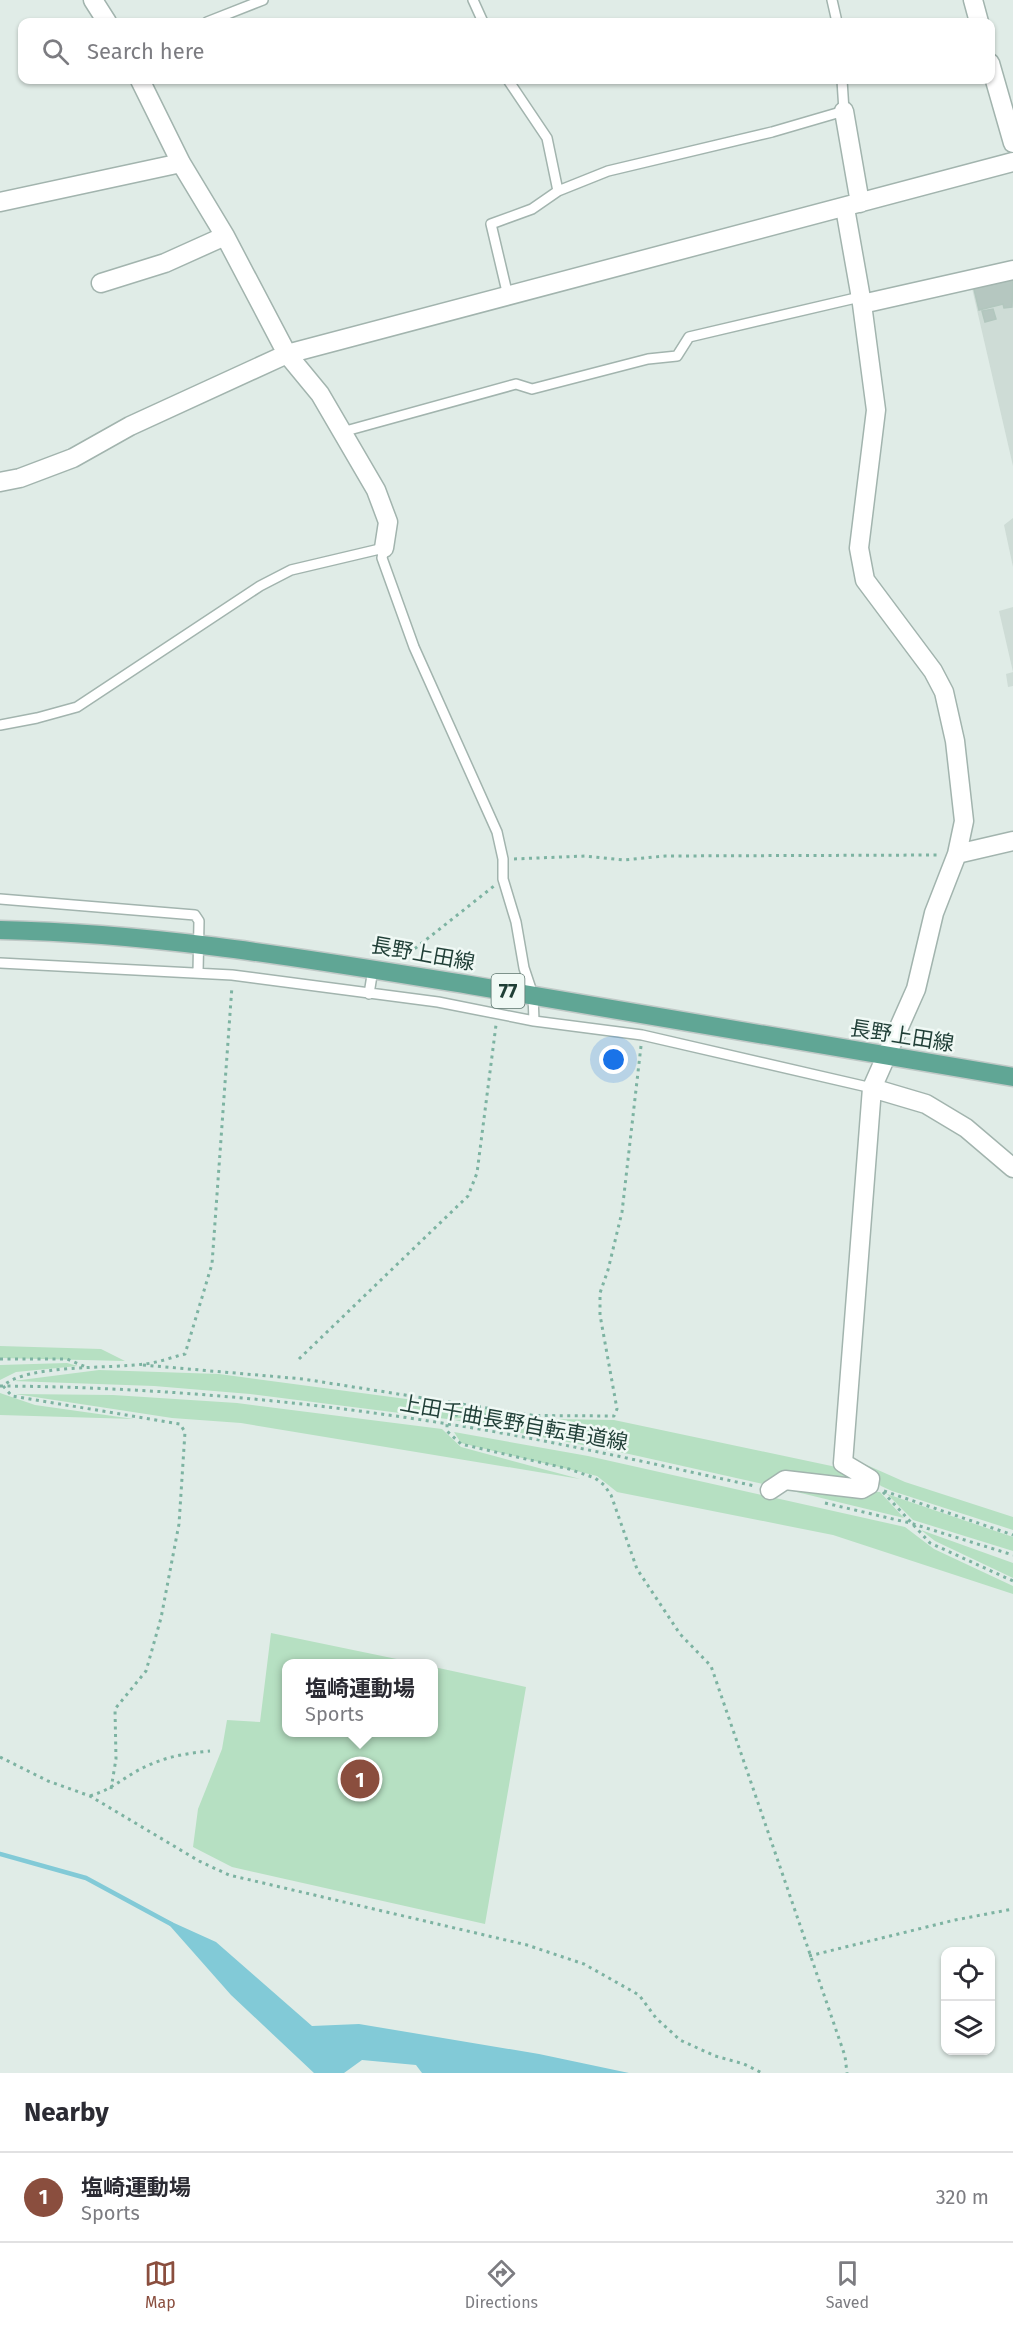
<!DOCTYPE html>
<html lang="en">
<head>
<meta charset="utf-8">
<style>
  body { margin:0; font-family:"Fira Sans","Noto Sans JP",sans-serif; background:#f2f2f3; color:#2b2b33 }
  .controls { position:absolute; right:18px; bottom:18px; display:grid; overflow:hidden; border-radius:12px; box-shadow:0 2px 4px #0004 }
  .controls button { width:54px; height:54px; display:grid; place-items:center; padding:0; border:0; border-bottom:2px solid #e1e1e2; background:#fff; color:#2b2b33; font:30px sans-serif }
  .you { position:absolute; left:614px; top:1060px; width:21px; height:21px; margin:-15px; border:4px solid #fff; border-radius:50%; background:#1a73e8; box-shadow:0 0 0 9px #1a73e833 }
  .badge { display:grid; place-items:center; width:39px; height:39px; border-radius:50%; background:#8a4e3e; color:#fff; font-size:20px; font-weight:700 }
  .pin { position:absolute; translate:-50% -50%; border:3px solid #fff; box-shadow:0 2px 6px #0006 }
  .popup { position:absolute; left:282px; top:1659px; width:156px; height:78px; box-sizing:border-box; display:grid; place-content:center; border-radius:12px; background:#fff; filter:drop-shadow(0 2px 4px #0005); font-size:20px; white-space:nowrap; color:#7c7c81 }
  .popup b { font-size:22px; color:#2b2b33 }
  .popup::after { content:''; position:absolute; left:50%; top:100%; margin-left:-12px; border:12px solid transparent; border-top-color:#fff }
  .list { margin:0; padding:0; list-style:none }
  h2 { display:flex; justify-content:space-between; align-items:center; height:78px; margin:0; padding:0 24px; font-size:26px }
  h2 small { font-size:20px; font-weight:400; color:#7c7c81 }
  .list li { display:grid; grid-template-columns:39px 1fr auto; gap:18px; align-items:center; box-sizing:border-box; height:90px; padding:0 24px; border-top:2px solid #e1e1e2 }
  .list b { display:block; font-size:22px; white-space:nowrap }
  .list p { margin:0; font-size:20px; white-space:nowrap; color:#7c7c81 }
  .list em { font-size:20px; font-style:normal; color:#7c7c81 }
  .icon { flex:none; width:33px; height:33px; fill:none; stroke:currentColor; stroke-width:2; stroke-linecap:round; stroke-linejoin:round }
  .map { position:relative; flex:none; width:1013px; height:2073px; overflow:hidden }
  .search { position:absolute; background:#fff; box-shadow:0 2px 4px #0004; left:18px; right:18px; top:18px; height:66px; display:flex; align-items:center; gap:15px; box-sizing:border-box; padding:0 21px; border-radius:12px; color:#7c7c81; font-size:22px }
  .sheet { height:168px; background:#fff }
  nav { display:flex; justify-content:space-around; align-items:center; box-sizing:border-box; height:84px; border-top:2px solid #e1e1e2; background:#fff; font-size:16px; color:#7c7c81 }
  nav a { display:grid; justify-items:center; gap:3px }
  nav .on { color:#8a4e3e }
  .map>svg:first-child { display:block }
  .built { fill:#cedcd6 }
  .green { fill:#b6e0c2 }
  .water { fill:#82cad7 }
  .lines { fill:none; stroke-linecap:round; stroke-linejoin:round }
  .stream { stroke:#82cad7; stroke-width:4.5 }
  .building { fill:#b5c7c0; stroke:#b2c7be; stroke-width:1.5 }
  .service-casing { stroke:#a2b4ae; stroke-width:12 }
  .minor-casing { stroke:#a2b4ae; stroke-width:21 }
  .tertiary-casing { stroke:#a2b4ae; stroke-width:21 }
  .primary-casing { stroke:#c0c9c7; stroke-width:21 }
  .path { stroke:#7db3a2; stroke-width:3; stroke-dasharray:3 4.5; stroke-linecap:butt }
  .service { stroke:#fff; stroke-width:9 }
  .minor { stroke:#fff; stroke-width:18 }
  .tertiary { stroke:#fff; stroke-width:18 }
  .primary { stroke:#60a695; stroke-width:18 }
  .labels { text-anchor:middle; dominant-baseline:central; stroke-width:5; stroke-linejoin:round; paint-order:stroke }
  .shield { fill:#f0f9f5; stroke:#5e766f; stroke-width:1.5 }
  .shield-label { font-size:20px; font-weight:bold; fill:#1f3e36 }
  .street-label { font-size:21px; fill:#1f3e36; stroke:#f0f9f5 }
</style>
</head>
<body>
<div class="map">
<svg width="1013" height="2073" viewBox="0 0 1013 2073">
  <rect width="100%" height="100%" fill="#e0ece7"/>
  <path class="built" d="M1013 274V466L971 284Z
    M1013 518V567L1004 525Z
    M1013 607V686L1008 687 1006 674 1013 672 999 611Z"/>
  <path class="green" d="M0 1346 101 1349 125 1361 0 1358Z
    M67 1363 78 1366 16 1372 0 1380V1365Z
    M99 1370 219 1374 520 1414 447 1419 250 1394 154 1386 13 1381Z
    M0 1393 35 1405 134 1419 0 1415Z
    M15 1394 113 1395 237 1403 442 1429 461 1447 580 1479 241 1423 172 1418Z
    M494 1418 614 1420 841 1468 864 1484 786 1475 763 1484 629 1454 454 1420Z
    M454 1432 588 1456 905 1527 934 1549 1013 1586V1594L833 1535 617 1492 597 1476 461 1443Z
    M851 1458 905 1482 1013 1517V1530L892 1491 881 1486Z
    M780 1488 880 1492 904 1518Z
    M887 1494 1013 1537V1551L913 1520Z
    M921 1530 1013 1563V1578L935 1541Z
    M271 1633 416 1663 286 1664V1732H434V1667L526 1687 485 1924 232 1867 193 1847 198 1809 222 1749 227 1720 260 1722Z"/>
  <path class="water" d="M163 1918 216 1942 312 2026 359 2024 539 2054 629 2073H422L416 2065 362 2060 344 2073H314L231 1995Z"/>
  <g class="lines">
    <path class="stream" d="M0 1854 86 1878 171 1924"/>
  </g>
  <path class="building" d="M1013 276 1012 307 1004 308 1003 304 979 310 973 285Z
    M993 309 996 319 985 322 982 311Z"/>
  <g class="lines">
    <g class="service-casing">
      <path id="service" d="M473 0 483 22
        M832 0 837 22
        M207 22 263 0
        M508 80 547 138 558 191
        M508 296 491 224 532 209 558 191 608 171 772 132 844 111 842 80
        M342 432 516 384 532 389 648 359 677 356 689 337 860 297
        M0 725 37 718 77 707 260 586 291 570 384 548 382 558 414 647 497 832 503 859V879L516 922 524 968 533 995 534 1021
        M0 899 195 915 199 921 198 973
        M0 963 232 975 438 1002 534 1021 642 1035 872 1088
        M369 994 373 969"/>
    </g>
    <g class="minor-casing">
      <path id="minor" d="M93 0 107 22
        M140 80 181 163 225 236 287 354 320 394 376 490 388 522 384 548
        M844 111 860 203
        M0 202 181 163
        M101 283 165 263 225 236
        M862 304 1013 270
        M0 482 20 478 73 458 130 426 287 354 1013 162
        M957 854 1013 841
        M872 1088 926 1104 966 1128 1013 1168
        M770 1490 785 1480 862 1489 869 1485 870 1479 843 1463 872 1088 916 989 934 913 957 854 964 821 955 741 944 692 933 671 865 580 859 548 876 410 862 304 845 208"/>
    </g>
    <g class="tertiary-casing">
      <path id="tertiary" d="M973 0 979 22
        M990 63 1013 143"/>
    </g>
    <g class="primary-casing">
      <path id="primary" d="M0 930C159 933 313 960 470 985 651 1015 832 1045 1013 1077"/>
    </g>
    <path class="path" d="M514 859 585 856 624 860 665 856 939 855
      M403 958 494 886
      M641 1046 622 1212 608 1270 600 1293V1315L617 1409 614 1416 456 1415 447 1423V1431L461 1444 569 1469 595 1478 604 1485 611 1495 637 1569 680 1634 711 1666 845 2056 847 2073
      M0 1359H67L86 1367
      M299 1359 468 1196 477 1173 496 1025
      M143 1365 303 1379 538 1416
      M0 1386C150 1387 299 1400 448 1424 551 1440 653 1464 755 1486
      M884 1491 1013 1535
      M883 1492 930 1543 1013 1581
      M825 1503 910 1523 1013 1555
      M0 1757 48 1781 90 1796 199 1861 229 1875 527 1945 584 1964 639 1995 656 2018 680 2040 715 2056 744 2064 762 2073
      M111 1789 116 1759 115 1709 146 1671 161 1618 179 1524 185 1432 180 1424 12 1396 3 1386C27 1364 110 1369 144 1364 158 1363 172 1357 185 1354L212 1264 232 986
      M90 1796C116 1788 127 1774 149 1765 169 1756 189 1753 210 1751
      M809 1956 955 1920 1013 1909"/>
    <use href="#service" class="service"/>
    <use href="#minor" class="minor"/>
    <use href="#tertiary" class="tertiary"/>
    <use href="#primary" class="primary"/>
  </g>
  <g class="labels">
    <rect class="shield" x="491.5" y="974" width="33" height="34" rx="4.5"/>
    <g class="shield-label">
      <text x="508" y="991">77</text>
    </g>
    <g class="street-label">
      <text transform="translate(423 954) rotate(10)">長野上田線</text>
      <text transform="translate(902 1036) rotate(9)">長野上田線</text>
      <text transform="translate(514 1423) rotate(10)">上田千曲長野自転車道線</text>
    </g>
  </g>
</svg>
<div class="controls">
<button><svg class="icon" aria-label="locate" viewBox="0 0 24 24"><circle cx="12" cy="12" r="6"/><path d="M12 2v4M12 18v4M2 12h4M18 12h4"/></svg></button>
<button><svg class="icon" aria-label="layers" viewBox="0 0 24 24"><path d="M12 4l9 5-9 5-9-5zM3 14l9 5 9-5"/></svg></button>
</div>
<div class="you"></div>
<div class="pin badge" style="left:360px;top:1779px">1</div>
<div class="popup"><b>塩崎運動場</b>Sports</div>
<div class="search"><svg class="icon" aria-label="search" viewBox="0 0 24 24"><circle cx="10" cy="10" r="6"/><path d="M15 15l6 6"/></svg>Search here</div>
</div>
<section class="sheet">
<h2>Nearby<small></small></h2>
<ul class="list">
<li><span class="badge">1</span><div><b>塩崎運動場</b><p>Sports</p></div><em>320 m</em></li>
</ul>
</section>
<nav>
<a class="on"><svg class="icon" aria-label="map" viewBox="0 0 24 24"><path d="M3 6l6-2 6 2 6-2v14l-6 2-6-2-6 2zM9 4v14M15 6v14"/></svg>Map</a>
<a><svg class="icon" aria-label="directions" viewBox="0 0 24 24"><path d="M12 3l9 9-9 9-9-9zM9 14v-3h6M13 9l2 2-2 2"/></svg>Directions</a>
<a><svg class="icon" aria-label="saved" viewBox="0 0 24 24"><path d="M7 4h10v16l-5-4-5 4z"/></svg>Saved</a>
</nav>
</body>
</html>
